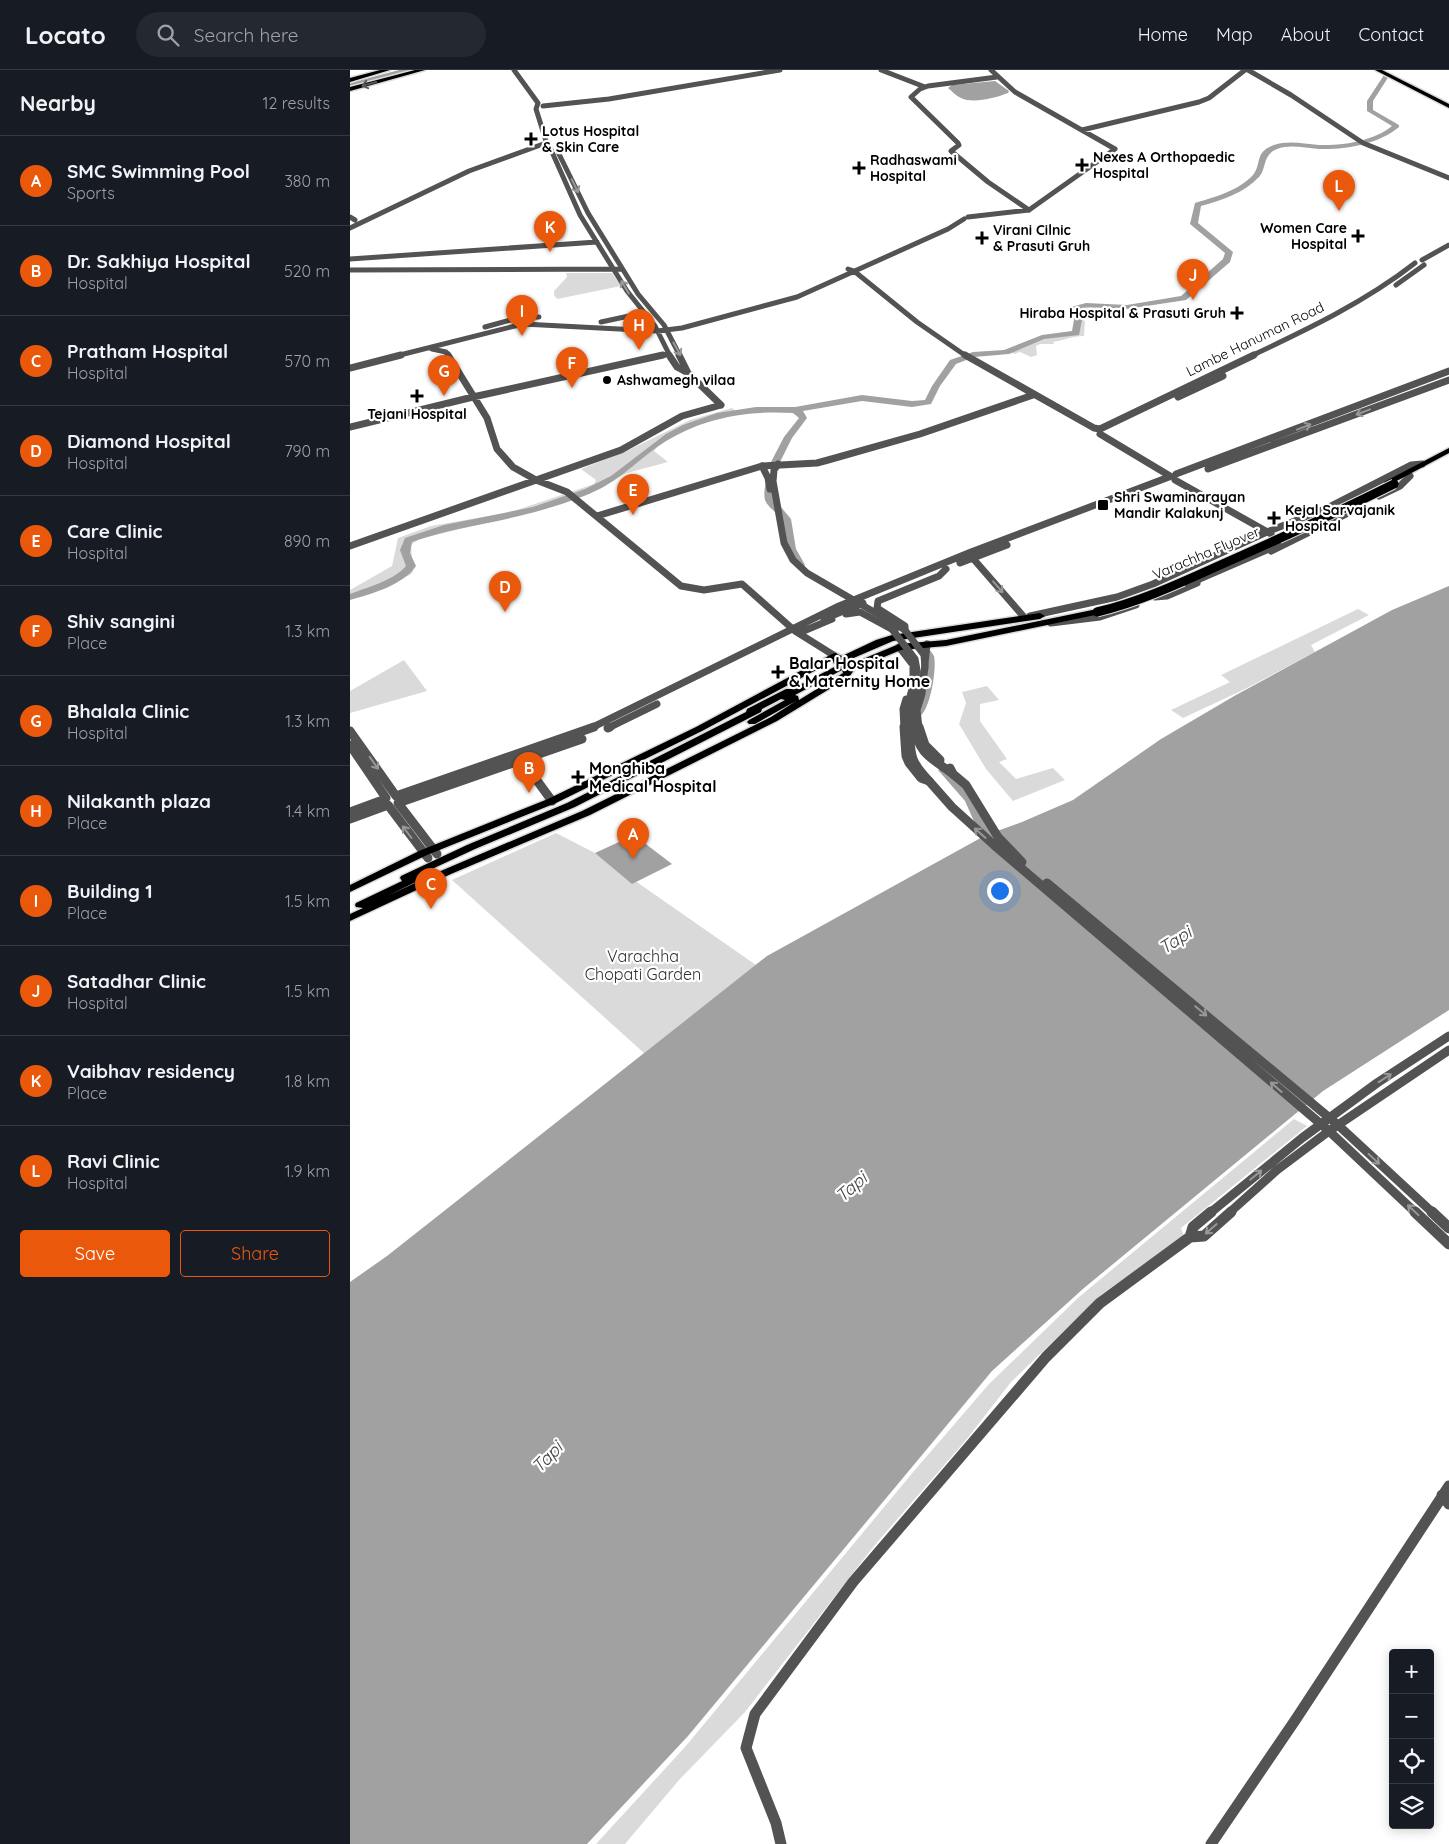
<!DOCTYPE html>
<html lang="en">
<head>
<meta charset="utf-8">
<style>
  body { margin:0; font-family:Quicksand,sans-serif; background:#242831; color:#f1f3f6 }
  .controls { position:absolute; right:15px; bottom:15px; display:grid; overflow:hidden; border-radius:5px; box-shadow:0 2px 12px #0003 }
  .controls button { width:45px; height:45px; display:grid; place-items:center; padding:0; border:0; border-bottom:1px solid #363941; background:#171b24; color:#f1f3f6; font:25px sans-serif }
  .you { position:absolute; left:649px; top:820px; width:18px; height:18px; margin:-12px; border:4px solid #fff; border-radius:50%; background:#1a73e8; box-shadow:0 0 0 8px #1a73e833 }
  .badge { display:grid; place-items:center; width:32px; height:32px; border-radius:50%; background:#ea580c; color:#fff; font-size:16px; font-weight:700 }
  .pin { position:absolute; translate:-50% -41px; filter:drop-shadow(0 1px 2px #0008) }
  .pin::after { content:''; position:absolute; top:26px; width:18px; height:15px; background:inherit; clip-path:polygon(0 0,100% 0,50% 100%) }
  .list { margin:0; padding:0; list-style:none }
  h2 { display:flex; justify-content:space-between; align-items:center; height:65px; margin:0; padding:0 20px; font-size:21px }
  h2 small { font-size:16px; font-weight:400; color:#9ea1a6 }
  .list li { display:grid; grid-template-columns:32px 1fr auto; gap:15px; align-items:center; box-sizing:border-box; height:90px; padding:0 20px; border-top:1px solid #363941 }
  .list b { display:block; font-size:19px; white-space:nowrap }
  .list p { margin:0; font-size:16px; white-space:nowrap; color:#9ea1a6 }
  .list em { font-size:16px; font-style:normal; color:#9ea1a6 }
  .actions { display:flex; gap:10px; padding:15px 20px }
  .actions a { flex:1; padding:11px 0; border:1px solid #ea580c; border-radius:5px; text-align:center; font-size:18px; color:#ea580c }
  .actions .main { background:#ea580c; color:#fff }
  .icon { flex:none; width:28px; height:28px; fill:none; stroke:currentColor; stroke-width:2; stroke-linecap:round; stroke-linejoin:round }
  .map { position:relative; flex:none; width:1099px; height:1774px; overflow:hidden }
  header { display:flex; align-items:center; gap:30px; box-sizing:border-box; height:70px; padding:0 25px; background:#171b24; border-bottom:1px solid #363941 }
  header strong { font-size:24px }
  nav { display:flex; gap:28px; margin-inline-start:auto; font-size:18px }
  .search { width:350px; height:45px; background:#242831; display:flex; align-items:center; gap:12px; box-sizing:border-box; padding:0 18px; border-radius:28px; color:#9ea1a6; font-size:19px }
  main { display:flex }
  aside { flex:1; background:#171b24 }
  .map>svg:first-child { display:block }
  .green { fill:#dadada }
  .water { fill:#a1a1a1 }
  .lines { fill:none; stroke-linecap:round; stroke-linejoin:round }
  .canal { stroke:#a1a1a1; stroke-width:4 }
  .river { fill:#a1a1a1; fill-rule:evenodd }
  .major-casing { stroke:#dbdbdb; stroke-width:3 }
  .minor-far3 { stroke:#535353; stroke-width:5 }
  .minor-far2 { stroke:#535353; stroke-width:7 }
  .minor-far1 { stroke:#535353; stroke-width:9 }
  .minor { stroke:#535353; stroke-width:11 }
  .major { fill:#000; fill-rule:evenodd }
  .major-bridge-casing { stroke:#dbdbdb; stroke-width:11; stroke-linecap:butt }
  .minor-bridge-far1 { stroke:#535353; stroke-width:7 }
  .minor-bridge { stroke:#535353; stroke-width:9 }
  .major-bridge { stroke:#000; stroke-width:9 }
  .oneway { stroke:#595959 }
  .oneway2 { stroke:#989898 }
  .poi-dot { fill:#000; stroke:#fff; stroke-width:2 }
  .labels { text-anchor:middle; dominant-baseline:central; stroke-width:4.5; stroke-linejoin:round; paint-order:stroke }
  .far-poi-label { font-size:14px; font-weight:bold; fill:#000; stroke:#fff; text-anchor:start }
  .far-street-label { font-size:14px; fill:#000; stroke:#fff }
  .poi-label { font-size:16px; font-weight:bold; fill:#000; stroke:#fff; text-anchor:start }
  .park-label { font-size:16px; fill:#313131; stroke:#fff }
  .water-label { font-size:18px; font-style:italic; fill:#424242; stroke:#fff }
</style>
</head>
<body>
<header>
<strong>Locato</strong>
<div class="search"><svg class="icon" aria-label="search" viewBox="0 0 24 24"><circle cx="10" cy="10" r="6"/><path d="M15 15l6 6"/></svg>Search here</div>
<nav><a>Home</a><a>Map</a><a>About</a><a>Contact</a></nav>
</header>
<main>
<aside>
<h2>Nearby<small>12 results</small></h2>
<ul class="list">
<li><span class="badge">A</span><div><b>SMC Swimming Pool</b><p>Sports</p></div><em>380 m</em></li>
<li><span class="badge">B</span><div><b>Dr. Sakhiya Hospital</b><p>Hospital</p></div><em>520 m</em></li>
<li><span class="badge">C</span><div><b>Pratham Hospital</b><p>Hospital</p></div><em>570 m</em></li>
<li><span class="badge">D</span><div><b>Diamond Hospital</b><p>Hospital</p></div><em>790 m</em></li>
<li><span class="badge">E</span><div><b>Care Clinic</b><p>Hospital</p></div><em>890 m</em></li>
<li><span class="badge">F</span><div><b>Shiv sangini</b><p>Place</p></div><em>1.3 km</em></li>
<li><span class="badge">G</span><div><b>Bhalala Clinic</b><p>Hospital</p></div><em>1.3 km</em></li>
<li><span class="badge">H</span><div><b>Nilakanth plaza</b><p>Place</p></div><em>1.4 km</em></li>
<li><span class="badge">I</span><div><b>Building 1</b><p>Place</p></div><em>1.5 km</em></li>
<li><span class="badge">J</span><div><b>Satadhar Clinic</b><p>Hospital</p></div><em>1.5 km</em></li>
<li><span class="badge">K</span><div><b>Vaibhav residency</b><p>Place</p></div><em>1.8 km</em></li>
<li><span class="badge">L</span><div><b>Ravi Clinic</b><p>Hospital</p></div><em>1.9 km</em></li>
</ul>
<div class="actions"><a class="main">Save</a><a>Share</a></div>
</aside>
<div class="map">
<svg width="1099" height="1774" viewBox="0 0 1099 1774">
  <rect width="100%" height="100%" fill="#fff"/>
  <path class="green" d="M216 203H262L271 216 207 229 204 225V221L217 207Z
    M738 236H751L752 238 733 243 730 248 735 251 734 266C722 266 715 270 703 272L704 274H690L686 276 687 285 681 287 670 282 664 284 661 282 691 269 727 264C731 255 725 248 728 239Z
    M382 338 391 344C362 352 323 356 304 381L318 392 277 403 245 419 180 442 69 469 61 475 63 502 60 505 0 529V520L42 496 48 468 81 456 161 442 244 414 246 410 231 399 279 380 340 350Z
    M1008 539 1019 545 961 575 965 582 893 620 833 648 821 640 880 612 871 605Z
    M54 590 77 621 0 643V621Z
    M637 616 649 630 630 634V651L657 689 649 692 666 709 703 698 715 710 663 731 636 699 609 654 616 633 612 622Z
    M206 763 245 783 406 895 294 983 102 810Z
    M944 1049 957 1056 831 1158 834 1167 752 1224 661 1312 616 1370 524 1476 395 1642 329 1710 275 1774H246L335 1677 564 1401 639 1314 729 1227Z"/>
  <path class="water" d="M645 11 659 21 658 23C645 28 623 34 611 28 606 26 602 21 598 18L602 15Z
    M1099 516V940L973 1021 734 1218 642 1301 338 1666 237 1774H0V1212L37 1186 417 886 636 765 672 752 723 730 811 669 886 625 1042 540Z
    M284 765 322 794 282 814 245 783Z"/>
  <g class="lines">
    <path class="canal" d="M0 15 57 0"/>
    <path class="river" d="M1034 5 1039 6 1023 31V40L1049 55V57C1029 74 995 80 969 79 955 78 940 74 927 79 912 85 917 98 909 107 894 123 872 130 851 136L848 153 883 182 880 192 836 230 777 239 737 237 728 240 732 250 729 265 694 269 659 284 624 287 606 294 590 316 581 334 562 337 512 331 453 341 457 348 442 368 429 394H423L421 392 434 367 449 348 443 343C392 340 345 349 303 380 278 399 265 414 234 426 213 434 191 441 169 446 133 455 97 459 62 472L60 483 66 496C53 515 22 524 0 530V524C18 517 43 511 56 496L50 480 55 468 94 455 183 437 235 419 261 406 316 364 333 355 367 343 406 337H445L512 325 562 331 575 330 582 316 600 290 623 282 654 280 692 265 722 261 724 250 720 239 721 237 736 233 777 235 831 226 873 189 875 183 840 154 845 133C865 127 888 121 903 105 912 94 904 82 924 75 939 70 954 74 969 75 992 76 1024 71 1042 56L1017 41V31Z
      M422 403 427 406 424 420 425 430 441 449 446 479 455 495 453 497 450 498C435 493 435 464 432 452 429 443 418 438 415 430 413 422 416 413 417 406Z
      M576 579 580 580C580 580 584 586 584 586 587 598 580 645 567 648L562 645 572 622 574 587 571 582Z
      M594 697 598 698 626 730 642 765 640 767H632L630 765 615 731 588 700Z"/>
    <g class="major-casing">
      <path id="major" d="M30 0H40L0 12V8Z
        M65 0H75L0 21V17Z
        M1025 0H1032L1099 34V38Z
        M1099 378V383L1041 414H1035L1034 412Z
        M747 539 752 542 750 544 596 576 551 580 505 599 499 607 427 651 240 745 101 804 0 851V844L13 838 6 837 5 835 6 833 52 811 50 808 51 806 117 775 217 733 396 642 397 639 436 619H442L490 594H484L483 591 352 661 206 733 77 785 0 822V815L69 781 198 729 346 657 482 584 485 583 492 586 526 570 542 565 690 543 695 546 690 549 543 571 499 590 503 593 549 574 596 570ZM492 600 493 603 449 630 448 626 445 625ZM431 629 435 630 399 650 397 652 399 654H405L446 631 421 647 232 741 93 800 37 826 68 811 69 809 67 806 125 779 225 737 411 642 412 639Z"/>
    </g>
    <path class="minor-far3" d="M164 0 188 33 186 39 196 71
      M531 0 575 17
      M898 0 941 25 1013 73 1099 108
      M647 7 578 16 570 19 561 27 608 73 609 75 601 81 638 112 679 140
      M193 36 259 29 430 0
      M732 60 849 32 859 28 895 0
      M198 73 230 145 277 221 305 256 320 286
      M209 84 238 143 288 224 314 255 330 286
      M0 147 5 150
      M618 147 679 140 765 79 665 22 641 0
      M0 158 119 101 196 73
      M0 189 247 172
      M1072 190 1099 175
      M498 199 504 201 567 252 616 286
      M0 200 272 199
      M1046 215 1074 195
      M251 252 293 243
      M135 257 168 248 189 247
      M82 279 96 282 99 286
      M46 286 173 254 307 261 332 258 447 227 598 159 614 149
      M308 286 318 284
      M901 286C958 259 1015 232 1065 193"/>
    <path class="minor-far2" d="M98 285 137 348 147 379 163 397 186 410 217 422 331 516 354 520 392 514 445 561 485 586
      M319 285 327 297 338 303 371 335
      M329 285 338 303
      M615 285 744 358 750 359 904 285
      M0 298 51 285
      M828 327 873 306
      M0 357 123 327 313 285
      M750 364 820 406
      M858 399 1099 310
      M826 404 1099 301
      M825 410 921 464
      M1029 426 1050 416 1060 406
      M247 446 412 396 467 393 478 390 570 364 683 325
      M0 476 271 380 332 346 371 335
      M921 481 998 443 1000 440
      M620 485 674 547
      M610 493 657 475
      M805 527 817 526 847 513
      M496 544 510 542 545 561
      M680 546 767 527 803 514 917 462 975 439 1061 395 1072 394
      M474 549 513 533
      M701 553 750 547 786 535
      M555 560V556L527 538 528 531 589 506 596 499
      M449 563 482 549
      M549 577 563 595V607
      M241 658 489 536 621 482 819 407
      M258 658 307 634
      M554 658 553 639 556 629
      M569 658 567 640 572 624 577 574"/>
    <path class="minor-far1" d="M554 657 556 686 559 693 571 708 579 711 602 737 644 775 979 1061 1066 1143
      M569 657 575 675 590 690
      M258 658 260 657
      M0 661 46 726 244 657
      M0 675 36 728
      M169 686 202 731
      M600 698 603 704 616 715 648 767 672 792
      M0 742 30 731
      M0 749 38 735 78 788
      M87 784 48 733 232 669
      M697 813 988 1055 1083 1143
      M860 1143 952 1068 1027 1013 1099 966
      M879 1143 927 1100 979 1061 1099 980"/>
    <path class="minor" d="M1065 1142 1099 1174
      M1082 1142 1099 1158
      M840 1167 843 1157 861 1142
      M1092 1425 1099 1434
      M431 1774 426 1753 396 1678 405 1644 503 1512 696 1287 750 1233 840 1167 854 1166 881 1142
      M861 1774 946 1649 1099 1416"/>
    <use href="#major" class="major"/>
    <g class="major-bridge-casing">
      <path id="major-bridge" d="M747 542C789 532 828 514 868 496 927 470 986 443 1044 414"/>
    </g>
    <path class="minor-bridge-far1" d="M428 394 424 400 423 411 434 473 443 490 457 503 555 560 574 585 575 598 563 641 565 658
      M412 396 418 408 420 419
      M838 514 928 475
      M538 554 565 589 567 600 557 638 559 658"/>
    <path class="minor-bridge" d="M559 657C561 685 559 690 579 711
      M565 657C567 683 583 689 603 704"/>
    <use href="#major-bridge" class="major-bridge"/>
  </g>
  <defs><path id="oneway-shaft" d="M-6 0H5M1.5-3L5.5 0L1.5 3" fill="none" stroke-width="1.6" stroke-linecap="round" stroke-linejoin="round" transform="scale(1.25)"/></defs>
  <use class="oneway" href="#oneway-shaft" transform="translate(19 14) rotate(165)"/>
  <g class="oneway2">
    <use href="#oneway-shaft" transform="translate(225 116) rotate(64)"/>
    <use href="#oneway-shaft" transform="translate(275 217) rotate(-121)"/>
    <use href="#oneway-shaft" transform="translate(327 279) rotate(61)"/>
    <use href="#oneway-shaft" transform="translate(1013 342) rotate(159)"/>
    <use href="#oneway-shaft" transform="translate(954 357) rotate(-21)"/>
    <use href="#oneway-shaft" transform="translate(648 517) rotate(49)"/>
    <use href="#oneway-shaft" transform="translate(24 693) rotate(55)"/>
    <use href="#oneway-shaft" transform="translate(57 762) rotate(-127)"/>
    <use href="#oneway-shaft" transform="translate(630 763) rotate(-139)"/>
    <use href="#oneway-shaft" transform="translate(851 941) rotate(40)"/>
    <use href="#oneway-shaft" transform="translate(1035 1008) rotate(-33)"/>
    <use href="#oneway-shaft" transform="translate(926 1017) rotate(-139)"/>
    <use href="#oneway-shaft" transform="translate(1024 1089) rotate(43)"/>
    <use href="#oneway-shaft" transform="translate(906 1105) rotate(-40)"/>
    <use href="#oneway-shaft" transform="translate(1063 1140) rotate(-137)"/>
    <use href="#oneway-shaft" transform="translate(861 1159) rotate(139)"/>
  </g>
  <g class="poi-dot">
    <path d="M178.5 61.5h5v5h5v5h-5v5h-5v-5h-5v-5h5z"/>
    <path d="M729.5 87.5h5v5h5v5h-5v5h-5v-5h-5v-5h5z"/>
    <path d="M506.5 90.5h5v5h5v5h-5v5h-5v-5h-5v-5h5z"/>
    <path d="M1005.5 158.5h5v5h5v5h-5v5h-5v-5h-5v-5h5z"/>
    <path d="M629.5 160.5h5v5h5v5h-5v5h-5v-5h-5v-5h5z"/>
    <path d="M884.5 235.5h5v5h5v5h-5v5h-5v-5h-5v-5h5z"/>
    <circle cx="257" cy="310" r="5"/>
    <path d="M64.5 318.5h5v5h5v5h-5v5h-5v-5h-5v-5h5z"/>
    <rect x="747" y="429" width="12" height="12" rx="2.5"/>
    <path d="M921.5 440.5h5v5h5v5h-5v5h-5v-5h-5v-5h5z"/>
    <path d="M425.5 594.5h5v5h5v5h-5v5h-5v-5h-5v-5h5z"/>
    <path d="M225.5 699.5h5v5h5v5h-5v5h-5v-5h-5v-5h5z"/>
  </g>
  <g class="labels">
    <g class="far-poi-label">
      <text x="192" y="61">Lotus Hospital<tspan x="192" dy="16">&amp; Skin Care</tspan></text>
      <text x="743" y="87">Nexes A Orthopaedic<tspan x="743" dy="16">Hospital</tspan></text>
      <text x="520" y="90">Radhaswami<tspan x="520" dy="16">Hospital</tspan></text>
      <text x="997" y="158" text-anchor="end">Women Care<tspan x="997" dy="16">Hospital</tspan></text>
      <text x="643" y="160">Virani Cilnic<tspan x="643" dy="16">&amp; Prasuti Gruh</tspan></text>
      <text x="876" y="243" text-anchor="end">Hiraba Hospital &amp; Prasuti Gruh</text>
      <text x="267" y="310">Ashwamegh vilaa</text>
      <text x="67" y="344" text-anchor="middle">Tejani Hospital</text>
      <text x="764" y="427">Shri Swaminarayan<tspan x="764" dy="16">Mandir Kalakunj</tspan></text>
      <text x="935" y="440">Kejal Sarvajanik<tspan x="935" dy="16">Hospital</tspan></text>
    </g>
    <g class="far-street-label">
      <text transform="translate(905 269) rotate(-26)">Lambe Hanuman Road</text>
      <text transform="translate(856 483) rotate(-23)">Varachha Flyover</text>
    </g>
    <g class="poi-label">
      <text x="439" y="593">Balar Hospital<tspan x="439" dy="18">&amp; Maternity Home</tspan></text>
      <text x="239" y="698">Monghiba<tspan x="239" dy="18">Medical Hospital</tspan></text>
    </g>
    <g class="park-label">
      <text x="293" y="886">Varachha<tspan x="293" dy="18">Chopati Garden</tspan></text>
    </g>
    <g class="water-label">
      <text transform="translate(825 870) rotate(-33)">Tapi</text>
      <text transform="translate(501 1117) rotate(-41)">Tapi</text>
      <text transform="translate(197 1387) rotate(-46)">Tapi</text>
    </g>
  </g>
</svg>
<div class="controls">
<button>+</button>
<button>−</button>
<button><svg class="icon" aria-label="locate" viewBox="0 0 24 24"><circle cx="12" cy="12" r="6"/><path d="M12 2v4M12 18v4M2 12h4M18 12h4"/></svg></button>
<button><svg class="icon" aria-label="layers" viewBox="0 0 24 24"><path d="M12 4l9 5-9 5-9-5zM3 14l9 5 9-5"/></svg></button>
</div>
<div class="you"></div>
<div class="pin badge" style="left:283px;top:789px">A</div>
<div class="pin badge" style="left:179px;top:723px">B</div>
<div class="pin badge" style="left:81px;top:839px">C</div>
<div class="pin badge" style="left:155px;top:542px">D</div>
<div class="pin badge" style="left:283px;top:445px">E</div>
<div class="pin badge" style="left:222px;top:318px">F</div>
<div class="pin badge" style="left:94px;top:326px">G</div>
<div class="pin badge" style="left:289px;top:280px">H</div>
<div class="pin badge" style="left:172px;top:266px">I</div>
<div class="pin badge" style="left:843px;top:230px">J</div>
<div class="pin badge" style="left:200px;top:182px">K</div>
<div class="pin badge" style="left:989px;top:141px">L</div>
</div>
</main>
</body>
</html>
